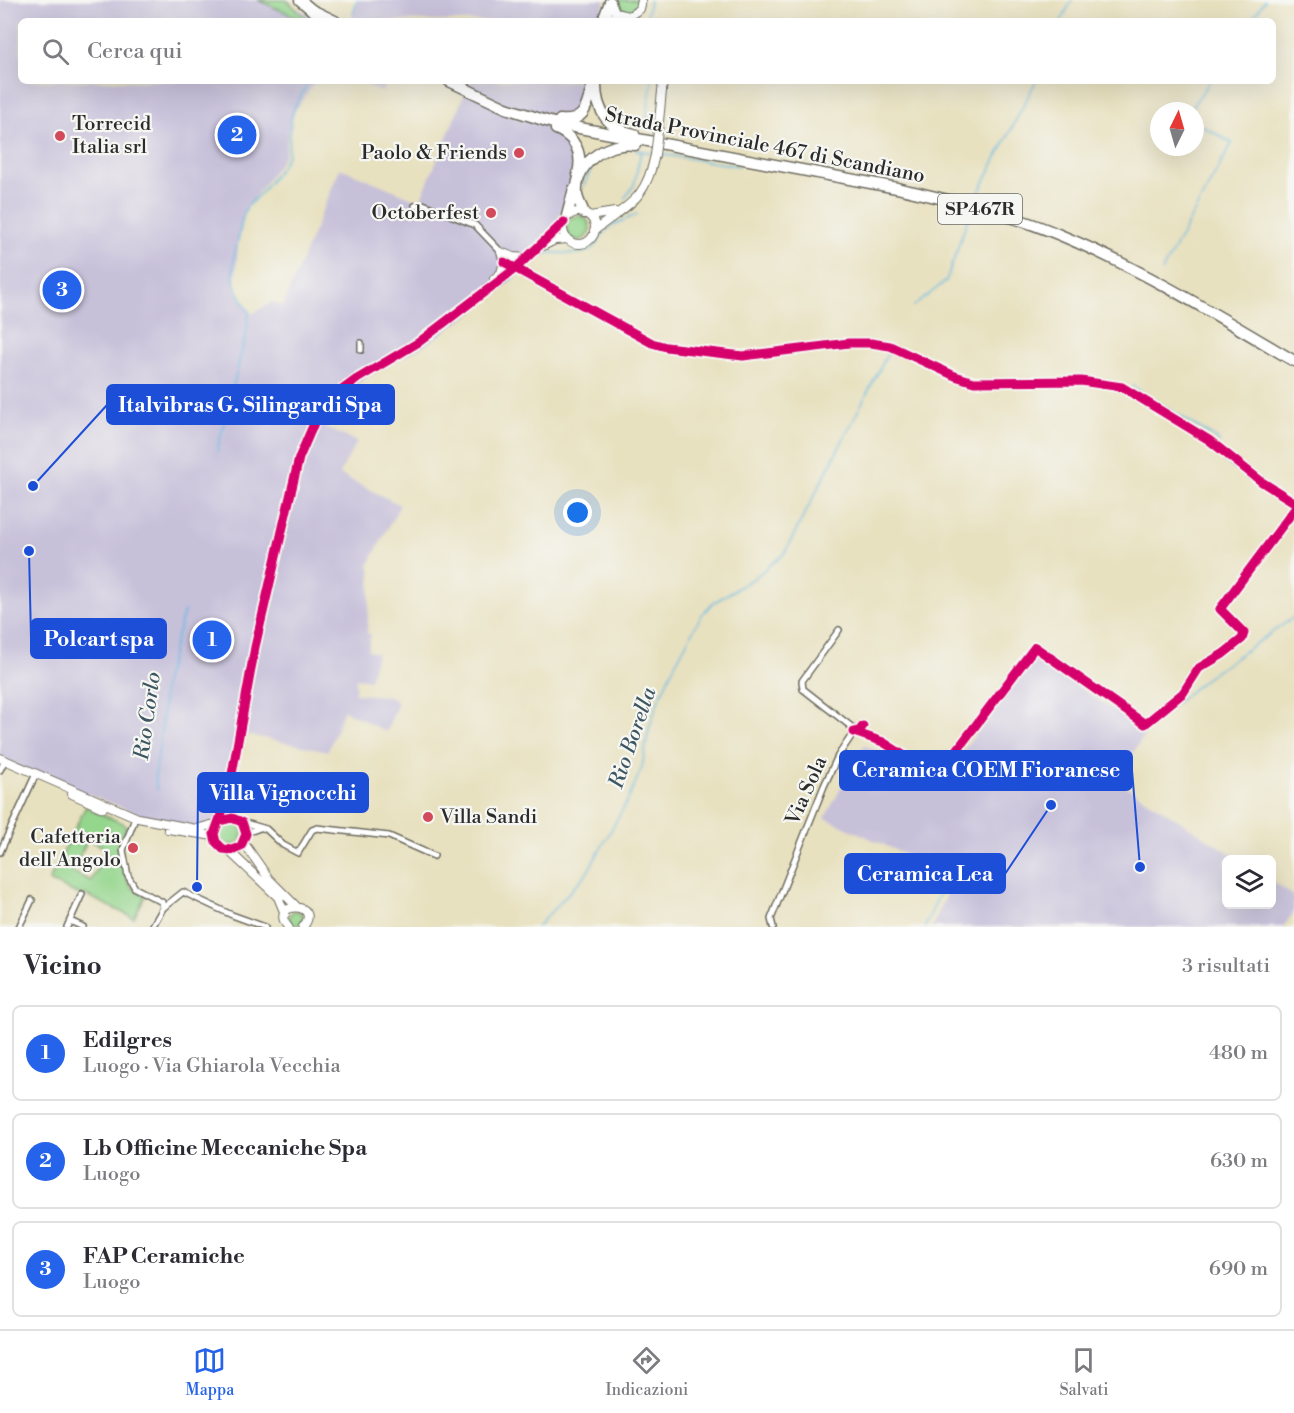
<!DOCTYPE html>
<html lang="it">
<head>
<meta charset="utf-8">
<style>
  body { margin:0; font-family:"Libre Bodoni",serif; background:#f2f2f3; color:#2b2b33 }
  .controls { position:absolute; right:18px; bottom:18px; display:grid; overflow:hidden; border-radius:9px; box-shadow:0 6px 24px #0002 }
  .controls button { width:54px; height:54px; display:grid; place-items:center; padding:0; border:0; border-bottom:2px solid #e1e1e2; background:#fff; color:#2b2b33; font:30px sans-serif }
  .compass { position:absolute; left:1150px; top:102px; width:54px; height:54px; border-radius:50%; background:#fff; box-shadow:0 6px 24px #0002; rotate:5deg }
  .you { position:absolute; left:578px; top:513px; width:21px; height:21px; margin:-15px; border:4px solid #fff; border-radius:50%; background:#1a73e8; box-shadow:0 0 0 9px #1a73e833 }
  .badge { display:grid; place-items:center; width:39px; height:39px; border-radius:50%; background:#2563eb; color:#fff; font-size:20px; font-weight:700 }
  .pin { position:absolute; translate:-50% -50%; border:3px solid #fff; box-shadow:0 2px 6px #0006 }
  .list { margin:0; padding:0; list-style:none }
  h2 { display:flex; justify-content:space-between; align-items:center; height:78px; margin:0; padding:0 24px; font-size:26px }
  h2 small { font-size:20px; font-weight:400; color:#7c7c81 }
  .list li { display:grid; grid-template-columns:39px 1fr auto; gap:18px; align-items:center; box-sizing:border-box; height:96px; margin:0 12px 12px; padding:0 12px; border:2px solid #e1e1e2; border-radius:9px }
  .list b { display:block; font-size:22px; white-space:nowrap }
  .list p { margin:0; font-size:20px; white-space:nowrap; color:#7c7c81 }
  .list em { font-size:20px; font-style:normal; color:#7c7c81 }
  .icon { flex:none; width:33px; height:33px; fill:none; stroke:currentColor; stroke-width:2; stroke-linecap:round; stroke-linejoin:round }
  .map { position:relative; flex:none; width:1294px; height:927px; overflow:hidden }
  .search { position:absolute; background:#fff; box-shadow:0 6px 24px #0002; left:18px; right:18px; top:18px; height:66px; display:flex; align-items:center; gap:15px; box-sizing:border-box; padding:0 21px; border-radius:9px; color:#7c7c81; font-size:22px }
  .sheet { height:402px; background:#fff }
  nav { display:flex; justify-content:space-around; align-items:center; box-sizing:border-box; height:84px; border-top:2px solid #e1e1e2; background:#fff; font-size:16px; color:#7c7c81 }
  nav a { display:grid; justify-items:center; gap:3px }
  nav .on { color:#2563eb }
  .map>svg:first-child { display:block }
  .industrial { fill:#c6c0d9 }
  .green { fill:#95d68d; stroke:#60805c; stroke-width:1.5; fill-rule:evenodd }
  .lines { fill:none; stroke-linecap:round; stroke-linejoin:round }
  .stream { stroke:#66b9e2; stroke-width:1.5 }
  .street-casing { stroke:#6d6b5f; stroke-width:8 }
  .secondary-casing { stroke:#6d6b5f; stroke-width:10 }
  .highway-casing { stroke:#6d6b5f; stroke-width:13 }
  .street { stroke:#fff; stroke-width:5 }
  .secondary { stroke:#fff; stroke-width:8 }
  .highway { stroke:#fff; stroke-width:10 }
  .secondary-bridge-casing { stroke:#6d6b5f; stroke-width:10; stroke-linecap:butt }
  .secondary-bridge { stroke:#fff; stroke-width:8 }
  .cycleway-casing { stroke:#f6f6f2; stroke-width:13 }
  .cycleway { stroke:#d6006c; stroke-width:9 }
  .poi-dot { fill:#d1495b; stroke:#f6f6f2; stroke-width:2 }
  .labels { text-anchor:middle; dominant-baseline:central; stroke-width:4.5; stroke-linejoin:round; paint-order:stroke }
  .shield { fill:#f6f6f2; stroke:#686867; stroke-width:1.5 }
  .shield-label { font-size:18px; font-weight:bold; fill:#2b2b2b }
  .poi-label { font-size:20px; fill:#2b2b2b; stroke:#f6f6f2; text-anchor:end }
  .street-label { font-size:20px; fill:#2b2b2b; stroke:#f6f6f2 }
  .water-label { font-size:21px; font-style:italic; fill:#3d5662; stroke:#f6f6f2 }
  .leader { fill:none; stroke:#1d4ed8; stroke-width:2 }
  .callout-dot { fill:#1d4ed8; stroke:#f6f6f2; stroke-width:2 }
  .callout { fill:#1d4ed8; stroke:#1d4ed8; stroke-width:2 }
  .callout-label { font-size:21px; text-anchor:middle; font-weight:bold; fill:#fff }
</style>
</head>
<body>
<div class="map">
<svg width="1294" height="927" viewBox="0 0 1294 927">
  <rect width="100%" height="100%" fill="#f6f6f2"/>
  <filter id="ink" filterUnits="userSpaceOnUse"><feTurbulence type="fractalNoise" baseFrequency=".0167" numOctaves="2"/><feDisplacementMap in="SourceGraphic" scale="12" xChannelSelector="R" yChannelSelector="G"/><feConvolveMatrix kernelMatrix="1 2 1 2 8 2 1 2 1" color-interpolation-filters="sRGB"/></filter>
  <filter id="wash" filterUnits="userSpaceOnUse"><feTurbulence type="fractalNoise" baseFrequency=".008" numOctaves="4" result="noise"/><feDisplacementMap in="SourceGraphic" scale="24" xChannelSelector="R" yChannelSelector="G"/><feGaussianBlur stdDeviation="1.35" result="paint"/><feColorMatrix in="noise" values="0 0 0 0 0 0 0 0 0 0 0 0 0 0 0 0 0 1.4 0 .05"/><feComposite in="paint" operator="in"/></filter>
  <g filter="url(#wash)">
    <rect width="100%" height="100%" fill="#e8e1c0"/>
    <path class="industrial" d="M0 0H279L324 21H21V81H316L295 110 290 122 285 153 281 161 245 210 238 244 235 284 238 292 252 314 272 302 283 306 340 168 420 201 467 88 452 81H586L578 113 566 128 572 148 574 172 570 194 556 223 539 243V255L524 270 472 313 420 348 372 374 342 394 326 410 318 424 357 442 339 474 400 505 369 564 371 573 367 633 371 635 368 651 377 653 370 680 356 678 355 694 389 696 398 703 386 732 344 710 328 751 243 734 232 801 210 834 169 826 0 760Z
      M358 0H605L600 21H351Z
      M358 81H387L382 92Z
      M1035 658 1146 732 1116 780 1239 859 1226 860V904H1272V881L1294 896V912L1283 927H932L955 877 825 818 864 745 940 780Z"/>
    <path class="green" d="M258 0H287L301 14 315 21H305Z
      M614 0H638C637 6 634 10 628 12L617 9Z
      M566 228a12 12 0 1 1 24 0a12 12 0 1 1-24 0Z
      M86 806 93 811 123 823 126 827 119 845 123 872 131 887 145 896 134 918 86 895 78 894 49 881ZM88 839 107 849 91 881 72 872Z
      M218 833a12 12 0 1 1 24 0a12 12 0 1 1-24 0Z
      M289 918a7 7 0 1 1 14 0a7 7 0 1 1-14 0Z"/>
    <g class="lines">
      <path class="stream" d="M1293 0 1294 1
        M353 14 357 0
        M649 21 647 14 650 0
        M1061 21 1072 0
        M1251 21 1265 0
        M1189 111 1210 81
        M646 123 652 81
        M636 150 652 153
        M659 154 739 166
        M583 187 592 167
        M625 198 634 185 641 152
        M974 202 1036 81
        M535 257C554 247 574 259 590 250 599 245 600 235 608 229 616 222 627 220 637 214
        M1162 271 1232 143 1195 122
        M914 306 946 281 971 210
        M427 342 519 272
        M1132 386 1218 440 1219 443
        M217 451 246 334 249 312 235 285 233 276 234 258 243 217 246 208 263 190 281 167 288 154 291 120 294 108 309 81
        M1221 454V459L1291 509
        M1147 727 1205 679 1294 617
        M157 790 155 777 162 723 164 684 184 611
        M537 927 587 873 629 798 642 767 649 729 657 704 672 670 702 614 713 603 754 578 784 554 889 351
        M925 927 947 876"/>
    </g>
  </g>
  <g filter="url(#ink)">
    <g class="lines">
      <g class="street-casing">
        <path id="street" d="M415 206 423 204 475 225 501 252
          M516 268 652 343 666 347 743 356 849 343H871L890 346 955 376 974 382 1081 381 1122 387 1209 440 1262 482 1294 502
          M361 350V343
          M863 726 859 731 854 732 883 742 933 774 938 775 1035 647 1145 724 1183 693 1199 668 1223 654 1242 639 1244 633 1220 609 1294 510
          M0 770 3 764
          M134 821 123 850 128 876 135 888 162 902 163 908
          M242 822 266 829 283 845 298 853 312 830 317 828 389 836 434 856
          M246 833 260 828
          M0 852 34 778
          M70 921 83 927
          M19 927 32 900
          M67 927 82 894
          M152 927 163 908 183 892 232 915 265 927
          M773 927 771 919 824 786 838 756 854 732 853 728 803 689 802 681 839 630"/>
      </g>
      <g class="secondary-casing">
        <path id="secondary" d="M610 1 616 13 629 16 640 9 642 0
          M658 131 663 81
          M563 228a16 16 0 1 1 32 0a16 16 0 1 1-32 0Z
          M590 216 615 212
          M594 231C629 203 645 202 655 155
          M543 246 555 240 567 239
          M501 252 513 257 527 258
          M494 279 501 273 504 262 501 252
          M0 758 138 818 196 829 218 823
          M72 794 103 808
          M220 821 232 818 242 822 246 834 241 846 232 850 223 849 216 842 214 834 228 796 255 647 299 458 315 421 326 405 342 390 357 379 419 342 466 306 516 268 564 222
          M168 829 214 836
          M244 843 269 879 296 906
          M228 850 278 897 285 914
          M288 927C267 901 324 901 303 927"/>
      </g>
      <g class="highway-casing">
        <path id="highway" d="M300 0 312 10 335 21
          M603 21 610 2
          M608 21 619 15
          M449 81 506 108 553 123 897 188C952 201 1008 213 1060 235 1142 269 1218 316 1294 361
          M596 81C595 108 606 128 634 134
          M560 120C585 123 587 106 592 87
          M556 129C575 137 583 153 578 174
          M584 213C582 207 578 201 577 195 574 163 607 141 635 145
          M567 216 574 189"/>
      </g>
      <use href="#street" class="street"/>
      <use href="#secondary" class="secondary"/>
      <use href="#highway" class="highway"/>
      <g class="secondary-bridge-casing">
        <path id="secondary-bridge" d="M655 155 658 131"/>
      </g>
      <use href="#secondary-bridge" class="secondary-bridge"/>
      <g class="cycleway-casing">
        <path id="cycleway" d="M504 262 652 343 666 347 743 356 849 343H871L890 346 955 376 974 382 1081 381 1122 387 1209 440 1262 482 1294 502
          M863 726 859 731 854 732 883 742 933 774 938 775 1035 647 1145 724 1183 693 1199 668 1223 654 1242 639 1244 633 1220 609 1294 510
          M220 821 232 818 242 822 246 834 241 846 232 850 223 849 216 842 214 834 228 796 255 647 299 458 315 421 326 405 342 390 357 379 419 342 466 306 516 268 564 222"/>
      </g>
      <use href="#cycleway" class="cycleway"/>
    </g>
  </g>
  <g class="poi-dot">
    <circle cx="60" cy="136" r="6"/>
    <circle cx="519" cy="153" r="6"/>
    <circle cx="491" cy="213" r="6"/>
    <circle cx="428" cy="817" r="6"/>
    <circle cx="133" cy="848" r="6"/>
  </g>
  <g class="labels">
    <rect class="shield" x="938" y="194" width="84" height="30" rx="4.5"/>
    <g class="shield-label">
      <text x="980" y="209">SP467R</text>
    </g>
    <g class="poi-label">
      <text x="72" y="124" text-anchor="start">Torrecid<tspan x="72" dy="23">Italia srl</tspan></text>
      <text x="507" y="153">Paolo &amp; Friends</text>
      <text x="479" y="213">Octoberfest</text>
      <text x="440" y="817" text-anchor="start">Villa Sandi</text>
      <text x="121" y="837">Cafetteria<tspan x="121" dy="23">dell'Angolo</tspan></text>
    </g>
    <g class="street-label">
      <text transform="translate(765 146) rotate(11)">Strada Provinciale 467 di Scandiano</text>
      <text transform="translate(807 791) rotate(-66)">Via Sola</text>
    </g>
    <g class="water-label">
      <text transform="translate(148 716) rotate(-82)">Rio Corlo</text>
      <text transform="translate(633 738) rotate(-71)">Rio Borella</text>
    </g>
  </g>
  <path class="leader" d="M33 486L107 405M29 551L31 638M1140 867L1132 770M197 887L198 792M1051 805L1005 874"/>
  <g class="callout-dot">
    <circle cx="33" cy="486" r="6"/>
    <circle cx="29" cy="551" r="6"/>
    <circle cx="1140" cy="867" r="6"/>
    <circle cx="197" cy="887" r="6"/>
    <circle cx="1051" cy="805" r="6"/>
  </g>
  <g class="callout">
    <rect x="107" y="385" width="287" height="39" rx="6"/>
    <rect x="31" y="619" width="135" height="39" rx="6"/>
    <rect x="840" y="751" width="292" height="39" rx="6"/>
    <rect x="198" y="773" width="170" height="39" rx="6"/>
    <rect x="845" y="854" width="160" height="39" rx="6"/>
  </g>
  <g class="callout-label">
    <text x="250" y="412">Italvibras G. Silingardi Spa</text>
    <text x="99" y="646">Polcart spa</text>
    <text x="986" y="777">Ceramica COEM Fioranese</text>
    <text x="283" y="800">Villa Vignocchi</text>
    <text x="925" y="881">Ceramica Lea</text>
  </g>
</svg>
<div class="controls">
<button><svg class="icon" aria-label="layers" viewBox="0 0 24 24"><path d="M12 4l9 5-9 5-9-5zM3 14l9 5 9-5"/></svg></button>
</div>
<svg class="compass" viewBox="-18 -18 36 36"><path d="M0-13l5 13h-10z" fill="#e53935"/><path d="M0 13l5-13h-10z" fill="#7c7c81"/></svg>
<div class="you"></div>
<div class="pin badge" style="left:212px;top:640px">1</div>
<div class="pin badge" style="left:237px;top:135px">2</div>
<div class="pin badge" style="left:62px;top:290px">3</div>
<div class="search"><svg class="icon" aria-label="search" viewBox="0 0 24 24"><circle cx="10" cy="10" r="6"/><path d="M15 15l6 6"/></svg>Cerca qui</div>
</div>
<section class="sheet">
<h2>Vicino<small>3 risultati</small></h2>
<ul class="list">
<li><span class="badge">1</span><div><b>Edilgres</b><p>Luogo · Via Ghiarola Vecchia</p></div><em>480 m</em></li>
<li><span class="badge">2</span><div><b>Lb Officine Meccaniche Spa</b><p>Luogo</p></div><em>630 m</em></li>
<li><span class="badge">3</span><div><b>FAP Ceramiche</b><p>Luogo</p></div><em>690 m</em></li>
</ul>
</section>
<nav>
<a class="on"><svg class="icon" aria-label="map" viewBox="0 0 24 24"><path d="M3 6l6-2 6 2 6-2v14l-6 2-6-2-6 2zM9 4v14M15 6v14"/></svg>Mappa</a>
<a><svg class="icon" aria-label="directions" viewBox="0 0 24 24"><path d="M12 3l9 9-9 9-9-9zM9 14v-3h6M13 9l2 2-2 2"/></svg>Indicazioni</a>
<a><svg class="icon" aria-label="saved" viewBox="0 0 24 24"><path d="M7 4h10v16l-5-4-5 4z"/></svg>Salvati</a>
</nav>
</body>
</html>
